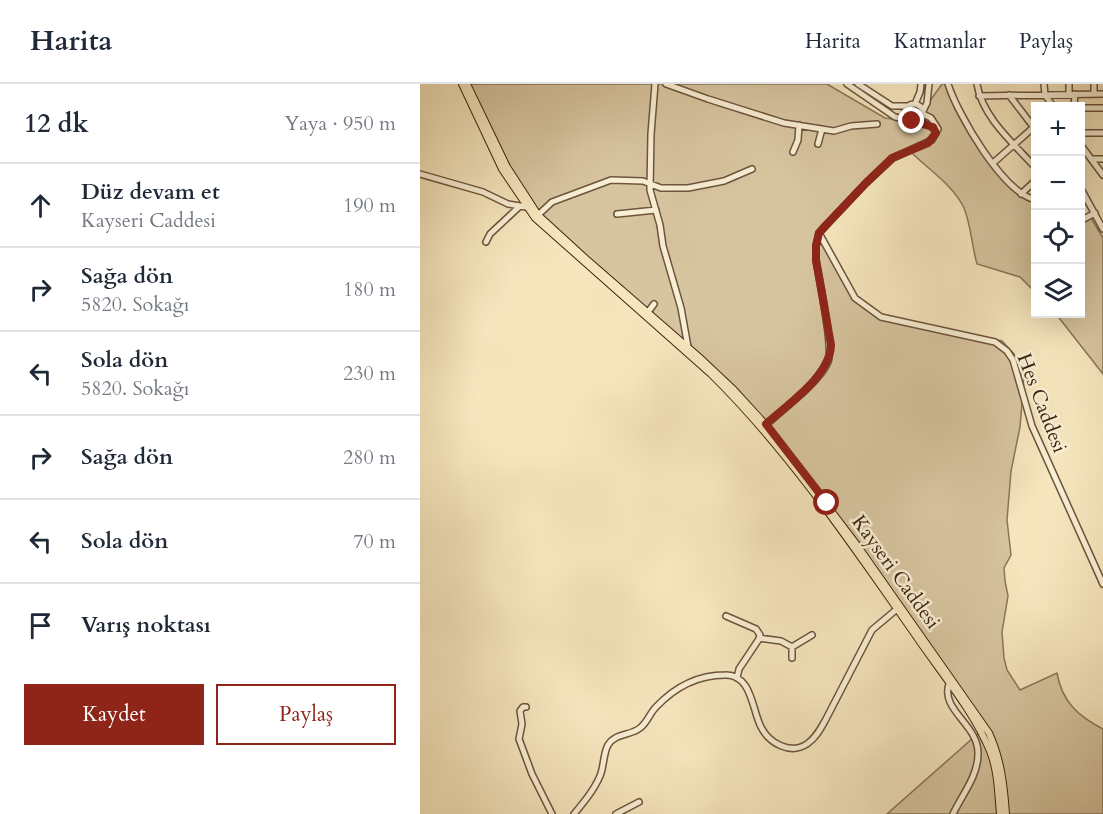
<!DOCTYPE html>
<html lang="tr">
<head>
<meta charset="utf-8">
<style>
  body { margin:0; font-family:Cardo,serif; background:#f6f6f7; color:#1f2937 }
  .controls { position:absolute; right:18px; top:18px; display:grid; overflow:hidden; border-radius:0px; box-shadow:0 6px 24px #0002 }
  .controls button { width:54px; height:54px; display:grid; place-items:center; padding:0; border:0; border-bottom:2px solid #e0e1e3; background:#fff; color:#1f2937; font:30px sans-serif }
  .stop { position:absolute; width:18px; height:18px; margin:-14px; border:4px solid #8f2418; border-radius:50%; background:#fff }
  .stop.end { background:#8f2418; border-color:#fff; box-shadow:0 2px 6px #0008 }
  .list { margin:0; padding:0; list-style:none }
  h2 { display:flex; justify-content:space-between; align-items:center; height:78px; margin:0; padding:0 24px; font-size:26px }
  h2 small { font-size:20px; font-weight:400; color:#747a83 }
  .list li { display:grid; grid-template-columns:39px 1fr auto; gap:18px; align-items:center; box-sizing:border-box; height:84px; padding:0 24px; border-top:2px solid #e0e1e3 }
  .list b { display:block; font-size:22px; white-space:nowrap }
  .list p { margin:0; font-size:20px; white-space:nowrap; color:#747a83 }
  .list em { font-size:20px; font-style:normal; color:#747a83 }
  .actions { display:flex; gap:12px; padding:18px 24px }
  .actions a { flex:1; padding:14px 0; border:2px solid #8f2418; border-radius:0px; text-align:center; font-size:21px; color:#8f2418 }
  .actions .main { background:#8f2418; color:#fff }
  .icon { flex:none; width:33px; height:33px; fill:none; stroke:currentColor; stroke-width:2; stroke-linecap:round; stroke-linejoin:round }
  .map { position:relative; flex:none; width:683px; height:730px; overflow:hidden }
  header { display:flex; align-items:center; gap:36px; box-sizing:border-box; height:84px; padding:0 30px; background:#fff; border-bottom:2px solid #e0e1e3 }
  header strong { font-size:28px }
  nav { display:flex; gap:33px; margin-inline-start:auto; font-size:21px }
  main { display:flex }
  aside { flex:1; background:#fff }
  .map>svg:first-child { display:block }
  .green { fill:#d7c5a0; stroke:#8b7458; stroke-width:1.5 }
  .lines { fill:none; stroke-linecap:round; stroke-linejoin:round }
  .minor-casing { stroke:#6d543c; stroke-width:8 }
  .major-casing { stroke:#3f2310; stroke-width:8 }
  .minor { stroke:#f9efd5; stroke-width:5 }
  .major { stroke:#f6e6be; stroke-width:6 }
  .route { stroke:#8f2418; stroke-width:8 }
  .labels { text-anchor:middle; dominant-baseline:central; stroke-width:5; stroke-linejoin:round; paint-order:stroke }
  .street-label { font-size:20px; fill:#3f2310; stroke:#f9efd5 }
</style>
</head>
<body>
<header>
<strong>Harita</strong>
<nav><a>Harita</a><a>Katmanlar</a><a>Paylaş</a></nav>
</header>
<main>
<aside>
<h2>12 dk<small>Yaya · 950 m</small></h2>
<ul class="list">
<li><svg class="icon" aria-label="ahead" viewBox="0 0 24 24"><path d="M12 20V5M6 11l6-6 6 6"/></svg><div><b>Düz devam et</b><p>Kayseri Caddesi</p></div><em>190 m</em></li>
<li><svg class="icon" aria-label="right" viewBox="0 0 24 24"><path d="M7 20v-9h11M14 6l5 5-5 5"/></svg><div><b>Sağa dön</b><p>5820. Sokağı</p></div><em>180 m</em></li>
<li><svg class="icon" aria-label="left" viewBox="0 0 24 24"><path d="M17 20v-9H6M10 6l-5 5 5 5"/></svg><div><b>Sola dön</b><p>5820. Sokağı</p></div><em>230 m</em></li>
<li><svg class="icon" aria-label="right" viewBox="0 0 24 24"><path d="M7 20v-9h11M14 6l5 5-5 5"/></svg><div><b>Sağa dön</b></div><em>280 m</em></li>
<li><svg class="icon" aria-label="left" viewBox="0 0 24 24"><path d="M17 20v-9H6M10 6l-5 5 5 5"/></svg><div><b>Sola dön</b></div><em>70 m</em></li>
<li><svg class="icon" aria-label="arrive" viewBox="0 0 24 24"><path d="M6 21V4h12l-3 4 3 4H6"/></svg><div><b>Varış noktası</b></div></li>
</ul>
<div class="actions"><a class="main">Kaydet</a><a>Paylaş</a></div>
</aside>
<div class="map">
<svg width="683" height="730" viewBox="0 0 683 730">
  <rect width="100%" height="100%" fill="#f6e6be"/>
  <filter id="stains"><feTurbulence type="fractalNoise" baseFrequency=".00333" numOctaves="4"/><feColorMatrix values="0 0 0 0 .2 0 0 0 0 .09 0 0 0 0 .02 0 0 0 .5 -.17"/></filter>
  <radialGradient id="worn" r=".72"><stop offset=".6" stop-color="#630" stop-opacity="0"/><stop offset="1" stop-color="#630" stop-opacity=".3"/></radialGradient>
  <path class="green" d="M43 0H407L465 34 495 38 522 0H526L535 25 545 43 591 105 604 114 615 118V208L600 193 557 180C552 163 551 141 544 124 533 101 509 86 492 69L472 76 403 147V151L437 214 459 230 582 257 594 270 604 296 600 343 591 387 587 436 591 471 584 484 585 497 588 512 582 548 584 574 587 586 600 606 637 589C642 618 658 632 683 645V730H467L562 646 338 337 119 136Z
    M671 134 683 154V290L636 230H660L661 140Z"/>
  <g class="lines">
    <g class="minor-casing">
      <path id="minor" d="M235 0 231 50 230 106 240 141 243 162 261 224 268 263
        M246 0 288 15 364 39 414 47 431 42 457 40
        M427 0 475 33 490 36
        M438 0 472 22H489
        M528 0C538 31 583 109 616 116
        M557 0C562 33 594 60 616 84
        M624 0 625 11 633 22
        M674 0V10
        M649 10V0
        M589 11 615 45
        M559 12 683 10
        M495 20 500 8 501 0
        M485 29a9 9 0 1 1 18 0a9 9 0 1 1-18 0Z
        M654 22 655 10
        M660 24H683
        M503 27 507 19 509 0
        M496 37 509 41 516 47
        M660 49H683
        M398 60 402 45
        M660 60 683 91
        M373 68 378 56 379 41
        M673 75H683
        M573 79 614 43
        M0 90 63 108 88 120 106 123
        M660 103 683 145
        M601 110 616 96
        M197 130 236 126
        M118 131 132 118 191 96 223 97 241 104H268L304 97 332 85
        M660 137 675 129
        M399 149 435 214 461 233 575 258 587 267 593 276 612 342 683 500
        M66 158 70 150 100 122
        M228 228 234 220
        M346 341C363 325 400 298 408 278 414 264 399 195 396 176V162L399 149 446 99 473 74 512 56 518 45 511 34 503 30
        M306 532 336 545 340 551 339 555 319 585 317 594
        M339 554 361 557 372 563 392 551
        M372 574V563
        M529 600C520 626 559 641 558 670 558 692 542 711 533 730
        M106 623H103L100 627 102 640 99 655 112 690 132 730
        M154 730C164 718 174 706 180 692 184 683 183 670 188 661 195 649 210 652 220 644 227 639 230 629 236 623 255 603 278 591 305 591 332 590 332 626 341 643 349 659 370 671 387 660 396 654 401 644 406 635L452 546 477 525
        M196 730 219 718"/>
    </g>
    <g class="major-casing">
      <path id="major" d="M42 0 82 85 115 134 291 290C370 368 433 462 496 552 521 589 553 626 570 667 578 687 578 709 580 730
        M47 0 87 83 118 131 165 174 279 273 314 306 346 341 437 461 569 649C581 675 584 701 586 730"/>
    </g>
    <use href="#minor" class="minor"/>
    <use href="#major" class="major"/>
  </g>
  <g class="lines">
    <path class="route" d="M407 419 346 340C368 320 410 292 411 261L396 176V162L399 149 406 141 446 99 472 74 508 59 516 49 513 43 492 37"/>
  </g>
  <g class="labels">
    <g class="street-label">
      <text transform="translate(622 319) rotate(69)">Hes Caddesi</text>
      <text transform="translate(476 488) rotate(54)">Kayseri Caddesi</text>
    </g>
  </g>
  <rect width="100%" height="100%" filter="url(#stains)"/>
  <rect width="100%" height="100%" fill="url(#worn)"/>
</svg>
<div class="controls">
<button>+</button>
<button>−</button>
<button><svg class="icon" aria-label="locate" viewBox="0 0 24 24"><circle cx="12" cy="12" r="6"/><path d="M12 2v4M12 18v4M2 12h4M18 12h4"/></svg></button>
<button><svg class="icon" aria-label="layers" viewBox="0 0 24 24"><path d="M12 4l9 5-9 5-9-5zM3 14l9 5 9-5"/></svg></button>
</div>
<div class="stop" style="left:407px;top:419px"></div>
<div class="stop end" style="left:492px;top:37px"></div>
</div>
</main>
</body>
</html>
